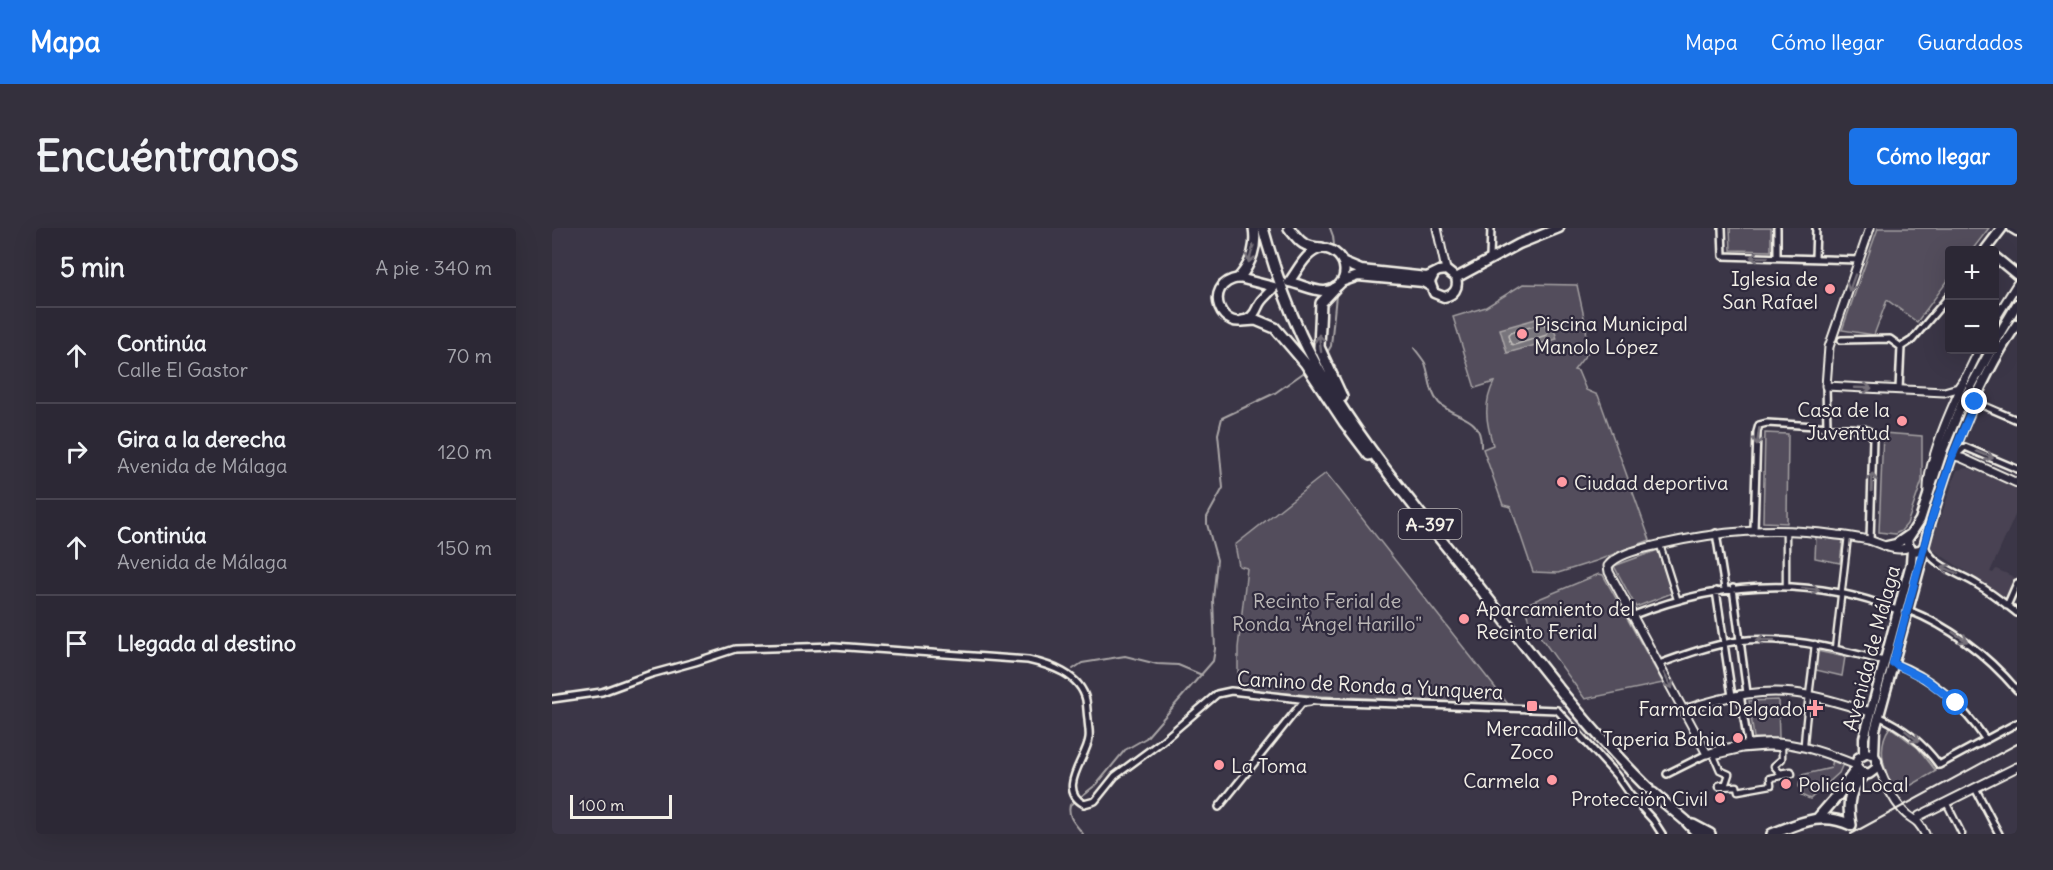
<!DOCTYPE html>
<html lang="es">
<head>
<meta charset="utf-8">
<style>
  body { margin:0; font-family:Delius,sans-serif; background:#34303d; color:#f1f3f6 }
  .controls { position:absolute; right:18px; top:18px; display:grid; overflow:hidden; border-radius:6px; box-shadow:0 6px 24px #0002 }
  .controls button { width:54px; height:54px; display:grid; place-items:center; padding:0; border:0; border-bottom:2px solid #484450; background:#2c2835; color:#f1f3f6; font:30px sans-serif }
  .scale { position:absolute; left:18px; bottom:15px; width:102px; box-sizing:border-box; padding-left:6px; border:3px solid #f4f1e8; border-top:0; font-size:16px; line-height:21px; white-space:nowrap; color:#f4f1e8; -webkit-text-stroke:4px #2f2a3d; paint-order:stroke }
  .stop { position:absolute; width:18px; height:18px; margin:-14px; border:4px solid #1a73e8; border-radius:50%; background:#fff }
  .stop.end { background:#1a73e8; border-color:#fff; box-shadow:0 2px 6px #0008 }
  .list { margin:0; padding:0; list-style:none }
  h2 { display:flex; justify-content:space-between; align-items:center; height:78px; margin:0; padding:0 24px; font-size:26px }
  h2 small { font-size:20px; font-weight:400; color:#a6a6ad }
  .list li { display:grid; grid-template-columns:39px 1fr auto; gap:18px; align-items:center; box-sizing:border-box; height:96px; padding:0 24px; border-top:2px solid #484450 }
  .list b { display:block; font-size:22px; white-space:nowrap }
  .list p { margin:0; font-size:20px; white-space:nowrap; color:#a6a6ad }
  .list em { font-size:20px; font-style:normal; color:#a6a6ad }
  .icon { flex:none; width:33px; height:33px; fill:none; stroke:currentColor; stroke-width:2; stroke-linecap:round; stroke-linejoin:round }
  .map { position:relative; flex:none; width:1465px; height:606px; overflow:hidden; border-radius:6px }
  header { display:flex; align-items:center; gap:36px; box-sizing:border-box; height:84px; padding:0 30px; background:#1a73e8; color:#fff }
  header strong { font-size:28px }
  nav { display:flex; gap:33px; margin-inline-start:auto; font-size:21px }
  .intro { display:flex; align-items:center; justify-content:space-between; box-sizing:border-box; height:144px; padding:0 36px }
  h1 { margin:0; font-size:42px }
  .button { padding:15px 27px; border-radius:6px; background:#1a73e8; color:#fff; font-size:21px; font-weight:700 }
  main { display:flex; gap:36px; padding:0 36px }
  aside { flex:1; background:#2c2835; border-radius:6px; box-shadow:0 6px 24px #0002 }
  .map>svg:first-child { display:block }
  .built { fill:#484352 }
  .green { fill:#534e5c; stroke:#a4a0a2; stroke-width:1.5 }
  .water { fill:#78747b; stroke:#aaa6a7; stroke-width:1.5 }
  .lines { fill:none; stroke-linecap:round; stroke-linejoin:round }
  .shore { stroke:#c2bfbc; stroke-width:1.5 }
  .stream { stroke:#aaa6a7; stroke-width:2 }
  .primary-tunnel { stroke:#57525f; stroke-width:9; stroke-dasharray:9 4.5; stroke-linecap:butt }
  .pedestrian-casing { stroke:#f4f1e8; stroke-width:9 }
  .minor-casing { stroke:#f4f1e8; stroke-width:10 }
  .tertiary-casing { stroke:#f4f1e8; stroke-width:11 }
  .secondary-casing { stroke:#f4f1e8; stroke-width:13 }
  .primary-casing { stroke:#f4f1e8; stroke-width:14 }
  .pedestrian { stroke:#2f2a3d; stroke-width:4.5 }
  .minor { stroke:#2f2a3d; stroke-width:5 }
  .tertiary { stroke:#2f2a3d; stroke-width:7 }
  .secondary { stroke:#2f2a3d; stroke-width:8 }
  .primary { stroke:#2f2a3d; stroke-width:9 }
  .rail { stroke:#f4f1e8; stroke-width:2 }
  .oneway { stroke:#747079 }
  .route { stroke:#1a73e8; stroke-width:8 }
  .poi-dot { fill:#ff9aa2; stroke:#2f2a3d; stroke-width:2 }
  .labels { text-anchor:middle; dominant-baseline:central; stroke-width:4.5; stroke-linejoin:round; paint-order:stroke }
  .shield { fill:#2f2a3d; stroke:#b9b5b5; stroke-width:1.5 }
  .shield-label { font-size:18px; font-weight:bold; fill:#f4f1e8 }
  .poi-label { font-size:20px; fill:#f4f1e8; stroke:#2f2a3d; text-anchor:end }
  .park-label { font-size:20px; fill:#bcb8b7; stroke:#2f2a3d }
  .street-label { font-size:20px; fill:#f4f1e8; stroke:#2f2a3d }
</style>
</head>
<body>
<header>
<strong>Mapa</strong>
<nav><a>Mapa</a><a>Cómo llegar</a><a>Guardados</a></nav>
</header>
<div class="intro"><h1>Encuéntranos</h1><a class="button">Cómo llegar</a></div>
<main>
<aside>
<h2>5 min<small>A pie · 340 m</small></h2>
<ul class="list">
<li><svg class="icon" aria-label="ahead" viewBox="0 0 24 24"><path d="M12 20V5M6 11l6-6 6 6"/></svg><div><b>Continúa</b><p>Calle El Gastor</p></div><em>70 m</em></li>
<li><svg class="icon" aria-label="right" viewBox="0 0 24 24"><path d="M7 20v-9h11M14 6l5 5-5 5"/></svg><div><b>Gira a la derecha</b><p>Avenida de Málaga</p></div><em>120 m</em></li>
<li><svg class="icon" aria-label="ahead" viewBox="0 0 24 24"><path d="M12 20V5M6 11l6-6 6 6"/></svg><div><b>Continúa</b><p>Avenida de Málaga</p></div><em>150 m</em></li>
<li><svg class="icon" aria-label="arrive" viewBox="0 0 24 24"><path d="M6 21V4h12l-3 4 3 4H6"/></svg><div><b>Llegada al destino</b></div></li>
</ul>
</aside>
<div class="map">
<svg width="1465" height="606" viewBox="0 0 1465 606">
  <rect width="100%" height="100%" fill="#3b3647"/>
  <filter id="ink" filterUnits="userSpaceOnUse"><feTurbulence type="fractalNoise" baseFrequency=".0167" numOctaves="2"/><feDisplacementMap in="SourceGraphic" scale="12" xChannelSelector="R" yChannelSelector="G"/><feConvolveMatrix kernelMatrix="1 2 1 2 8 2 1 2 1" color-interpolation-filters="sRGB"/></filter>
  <g filter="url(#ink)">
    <path class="built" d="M1415 240 1439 248 1465 260V283L1438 344 1441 345 1444 341 1462 349 1454 370 1378 320 1405 242Z"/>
    <path class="green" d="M1178 0H1219V23L1179 22Z
      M1326 0H1437L1420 22H1398L1397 51 1365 94 1335 72 1322 107 1290 102Z
      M971 56 1025 57 1034 98 1036 124 1022 142 1026 143 1034 162 1046 167 1098 312 1044 333 1006 345 981 344 959 279 951 277 931 221 941 217C934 194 931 176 942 154L923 160 901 89 934 79Z
      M1213 205 1236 206 1235 295 1211 294Z
      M1331 205 1370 208V253L1355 296 1349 303 1343 306 1327 304Z
      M774 245 787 261 956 476 769 468 686 461V420L695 340 687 338 683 317Z
      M1264 308 1291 311 1288 335 1263 330Z
      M1106 322 1120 365 1084 379 1062 338Z
      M1047 346 1051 347 1111 455 1033 471 977 393 972 377Z
      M1265 423 1293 429 1290 448 1264 442Z
      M1226 472 1227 510H1202L1197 473Z
      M1338 499 1366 520 1384 543 1344 566C1333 546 1323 519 1338 499Z
      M1281 532 1291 536 1287 545 1258 571 1249 567 1247 558 1249 547 1279 540Z"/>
    <path class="water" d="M998 87 1005 111 955 125 948 101Z"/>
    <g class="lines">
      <path class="shore" d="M992 95 996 104 995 107 962 117 959 116 956 108 958 105Z"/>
      <path class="stream" d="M778 0 781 8 782 17
        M862 120C866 125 870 130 873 135 878 148 877 164 887 175 904 192 930 186 929 219
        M775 125 779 118 784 67
        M521 441 530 435 573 428 605 436 626 437 650 447
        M531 606C524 596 515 590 518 577L545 556 573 522 594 510 661 433 663 421 661 372 665 332 655 296V289L671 260 667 216 666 206 670 190 723 165 754 143"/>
      <path class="primary-tunnel" d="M1299 597 1304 606"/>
      <g class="pedestrian-casing">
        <path id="pedestrian" d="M1108 317 1125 371
          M1234 359V302
          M1283 421 1296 308
          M1252 518C1254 483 1260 450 1263 416
          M1217 519 1230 520V531L1222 538 1228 545 1239 543 1240 546 1218 550 1219 557 1186 563 1185 558 1167 559V557L1174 555 1177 546 1168 542 1162 528 1191 521Z
          M1394 574 1410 606"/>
      </g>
      <g class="minor-casing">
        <path id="minor" d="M1170 0 1171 28 1307 32
          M1225 0V29
          M1263 29 1264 0
          M938 30 939 0
          M1289 112 1338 111 1349 119
          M1274 158 1275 198
          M1347 161 1349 119 1360 112 1398 67
          M1423 174 1465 192
          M1403 228 1413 219 1465 241
          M1202 302 1205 204 1207 197 1215 195 1312 201 1318 204 1321 210 1318 313
          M1164 305 1173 361
          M1373 318C1381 340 1409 345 1426 357 1440 365 1452 375 1465 385
          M1181 360 1195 465
          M1164 363 1180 468
          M1455 378 1465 355
          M1356 382C1399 399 1435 427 1465 462
          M1079 388C1166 354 1257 347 1345 382
          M1341 435C1380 449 1411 478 1434 512
          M1107 436C1132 427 1159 417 1186 413 1236 407 1284 421 1332 433
          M1188 466 1196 515
          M0 471 50 464 99 446 143 434 183 421 282 418 476 432C498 437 528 446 534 472 535 478 535 485 536 491 536 497 538 504 537 510 535 530 504 561 532 576L543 573 563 548 609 514 665 466 679 463 765 473 1005 482 1064 547 1078 567 1101 592 1110 606
          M1326 488C1351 499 1371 515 1387 537L1465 495
          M1115 546 1155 526
          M1423 560 1447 606
          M667 579 750 475 758 474"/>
      </g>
      <g class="tertiary-casing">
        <path id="tertiary" d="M885 0 894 42
          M1318 0 1277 119 1274 158 1392 164 1406 160 1415 147
          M1442 93 1465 56
          M1400 229 1403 228 1410 230 1465 255
          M1376 265C1374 229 1411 155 1427 122
          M1131 482C1173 468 1216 458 1260 468 1280 472 1299 479 1319 484
          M1304 537C1248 514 1214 506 1155 526L1057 344 1056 338C1066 325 1091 321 1106 317 1167 303 1223 298 1285 307 1296 308 1306 310 1317 312 1329 316 1344 325 1357 319
          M1326 537C1332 553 1339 569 1351 583 1360 593 1365 589 1373 606
          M1365 592 1367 588 1465 539"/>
      </g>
      <g class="secondary-casing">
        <path id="secondary" d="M1460 0 1465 3
          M770 20C798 23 801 60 773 63 764 64 748 56 737 54 747 41 753 24 770 20Z
          M1436 22 1434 21 1450 0
          M1442 28 1465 47
          M792 35 809 42 875 49 887 43 894 42 904 50C907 60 902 67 892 69L882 65 878 54 882 46
          M687 50 722 59C718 64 713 68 709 73 705 78 705 84 699 89 671 109 647 56 687 50Z
          M904 50 967 16 1007 0
          M789 54 806 48 871 54 878 58
          M1442 115 1465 76
          M1439 122 1412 171 1391 221 1368 292 1355 312 1357 319 1362 323 1368 322 1372 319C1391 245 1422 159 1465 96
          M1335 318 1344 316 1357 307
          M1312 526V510L1359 335 1360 322
          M1322 527 1315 525 1306 530 1304 537 1307 543 1317 546 1325 540V533L1322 527 1323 502 1371 328V320"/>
      </g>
      <g class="primary-casing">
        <path id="primary" d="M711 0C721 37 733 72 749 107 791 197 865 281 927 359 981 428 1033 498 1096 560
          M737 0C748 14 751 19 770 20
          M687 50C699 36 705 18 702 0
          M783 60 769 75 767 119 790 169
          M690 93 704 92 723 100 753 135 792 194 817 227
          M1101 565 1134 593 1146 606
          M1266 590 1286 567 1305 540
          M1141 597 1158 606
          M1299 597C1295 577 1296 559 1314 546
          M1220 606C1248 595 1270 583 1299 597"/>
      </g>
      <use href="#pedestrian" class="pedestrian"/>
      <use href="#minor" class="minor"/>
      <use href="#tertiary" class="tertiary"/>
      <use href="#secondary" class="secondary"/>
      <use href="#primary" class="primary"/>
      <path class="rail" d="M1299 606 1465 516"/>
    </g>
    <defs><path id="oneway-shaft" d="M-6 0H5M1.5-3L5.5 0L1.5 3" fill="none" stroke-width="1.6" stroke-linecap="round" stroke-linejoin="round" transform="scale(1.5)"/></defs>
    <g class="oneway">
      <use href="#oneway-shaft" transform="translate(699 26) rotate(106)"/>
      <use href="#oneway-shaft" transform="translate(1207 29) rotate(-179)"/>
      <use href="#oneway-shaft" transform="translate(1300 55) rotate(110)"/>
      <use href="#oneway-shaft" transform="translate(768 115) rotate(-97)"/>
      <use href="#oneway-shaft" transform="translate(1311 160) rotate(2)"/>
      <use href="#oneway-shaft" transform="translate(1206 209) rotate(98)"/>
      <use href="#oneway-shaft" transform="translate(1433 227) rotate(23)"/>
      <use href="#oneway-shaft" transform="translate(1320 254) rotate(-88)"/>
      <use href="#oneway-shaft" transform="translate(1398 342) rotate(-155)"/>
      <use href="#oneway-shaft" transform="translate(1259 361) rotate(7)"/>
      <use href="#oneway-shaft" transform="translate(1408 409) rotate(33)"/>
      <use href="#oneway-shaft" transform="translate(1213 412) rotate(179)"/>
      <use href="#oneway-shaft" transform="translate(1116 453) rotate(62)"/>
      <use href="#oneway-shaft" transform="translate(1360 508) rotate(39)"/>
    </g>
  </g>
  <g class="lines" filter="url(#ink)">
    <path class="route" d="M1404 475 1373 451 1341 435 1378 296 1400 229 1423 174"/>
  </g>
  <g class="poi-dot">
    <circle cx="1278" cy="61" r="6"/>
    <circle cx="970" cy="106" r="6"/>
    <circle cx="1350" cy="193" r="6"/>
    <circle cx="1010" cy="254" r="6"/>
    <circle cx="912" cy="391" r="6"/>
    <rect x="974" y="472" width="12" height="12" rx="3"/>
    <path d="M1260 471h6v6h6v6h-6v6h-6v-6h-6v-6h6z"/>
    <circle cx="1186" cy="510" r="6"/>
    <circle cx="667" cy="537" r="6"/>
    <circle cx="1000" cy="552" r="6"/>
    <circle cx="1234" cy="556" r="6"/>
    <circle cx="1168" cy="570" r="6"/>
  </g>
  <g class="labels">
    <rect class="shield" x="846.5" y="281" width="63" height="30" rx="4.5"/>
    <g class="shield-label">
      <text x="878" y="296">A-397</text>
    </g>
    <g class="poi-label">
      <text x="1266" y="50">Iglesia de<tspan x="1266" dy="23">San Rafael</tspan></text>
      <text x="982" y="95" text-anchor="start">Piscina Municipal<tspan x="982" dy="23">Manolo López</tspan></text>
      <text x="1338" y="181">Casa de la<tspan x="1338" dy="23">Juventud</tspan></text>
      <text x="1022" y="254" text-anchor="start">Ciudad deportiva</text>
      <text x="924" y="380" text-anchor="start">Aparcamiento del<tspan x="924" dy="23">Recinto Ferial</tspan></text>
      <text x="1251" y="480">Farmacia Delgado</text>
      <text x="980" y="500" text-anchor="middle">Mercadillo<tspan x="980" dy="23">Zoco</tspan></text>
      <text x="1174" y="510">Taperia Bahia</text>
      <text x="679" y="537" text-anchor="start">La Toma</text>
      <text x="988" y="552">Carmela</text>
      <text x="1246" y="556" text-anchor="start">Policía Local</text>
      <text x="1156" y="570">Protección Civil</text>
    </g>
    <g class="park-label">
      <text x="775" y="372">Recinto Ferial de<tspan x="775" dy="23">Ronda "Ángel Harillo"</tspan></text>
    </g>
    <g class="street-label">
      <text transform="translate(1319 420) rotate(-75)">Avenida de Málaga</text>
      <text transform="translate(818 457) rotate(3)">Camino de Ronda a Yunquera</text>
    </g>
  </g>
</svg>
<div class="controls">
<button>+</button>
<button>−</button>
</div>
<div class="scale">100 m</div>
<div class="stop" style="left:1404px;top:475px"></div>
<div class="stop end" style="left:1423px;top:174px"></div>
</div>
</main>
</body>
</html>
